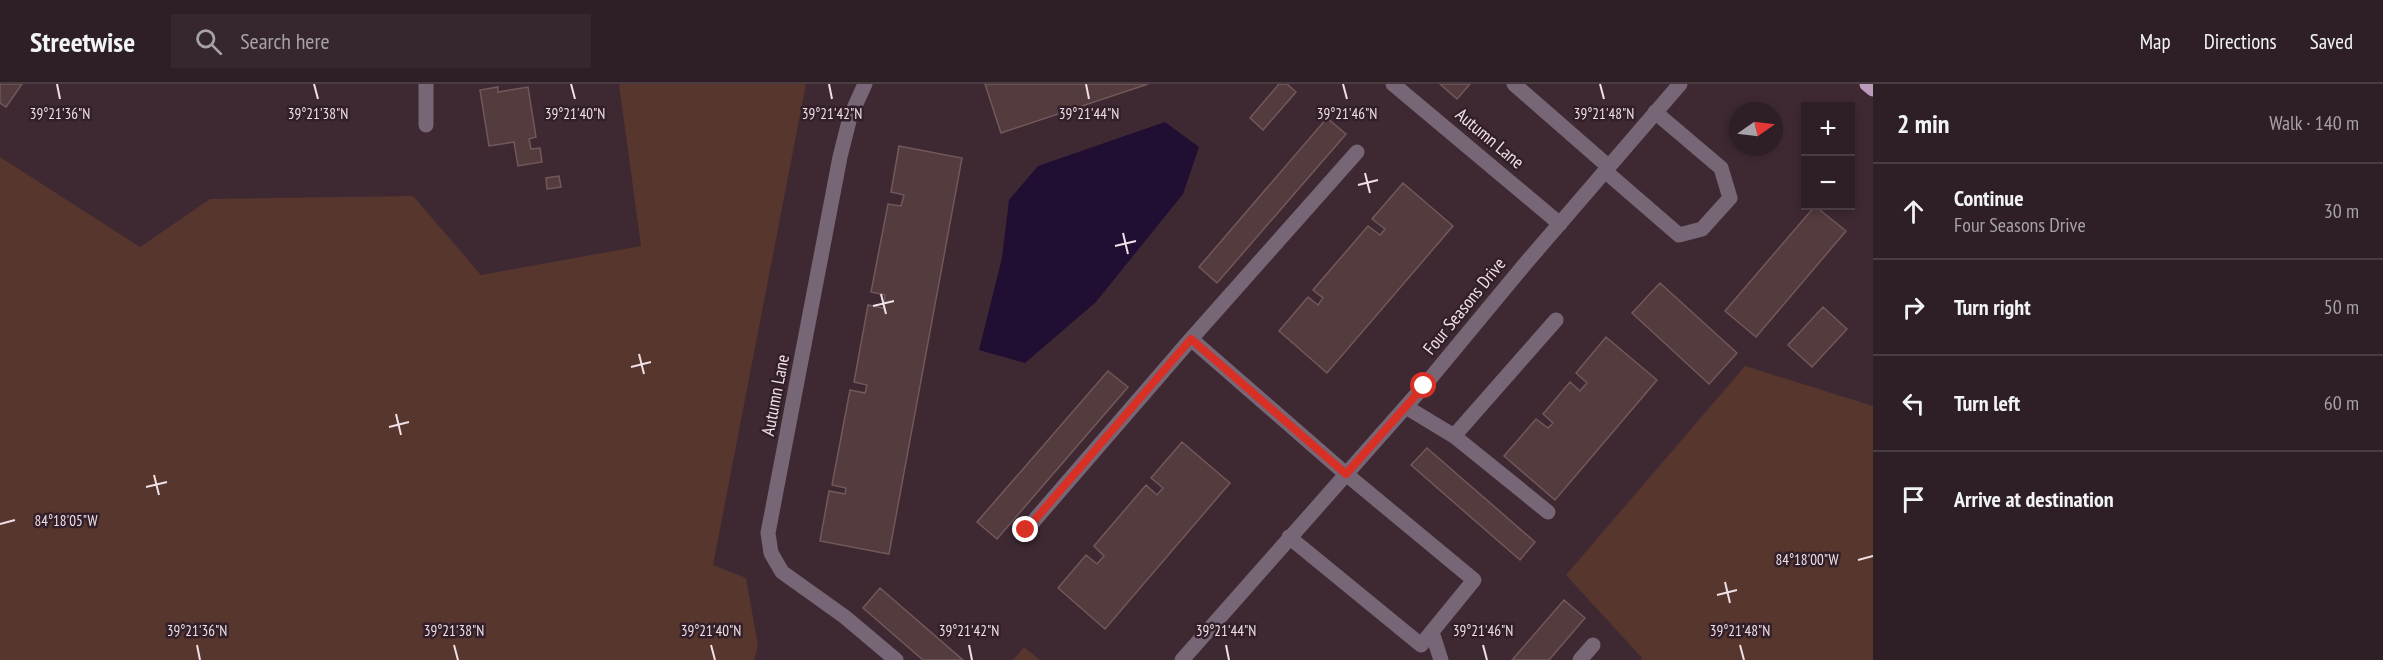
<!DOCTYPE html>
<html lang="en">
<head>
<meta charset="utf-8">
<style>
  body { margin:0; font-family:"PT Sans Narrow",sans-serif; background:#36272e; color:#f1f3f6 }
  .controls { position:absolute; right:18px; top:18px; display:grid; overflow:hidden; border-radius:0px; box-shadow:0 3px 9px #0003 }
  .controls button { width:54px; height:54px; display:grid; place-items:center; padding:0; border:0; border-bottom:2px solid #493d43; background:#2e1f26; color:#f1f3f6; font:30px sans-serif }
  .compass { position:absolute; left:1729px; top:18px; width:54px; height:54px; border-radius:50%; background:#2e1f26; box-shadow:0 3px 9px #0003; rotate:76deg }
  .stop { position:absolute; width:18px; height:18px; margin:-14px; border:4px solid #d93025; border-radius:50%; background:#fff }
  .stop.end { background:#d93025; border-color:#fff; box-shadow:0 2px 6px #0008 }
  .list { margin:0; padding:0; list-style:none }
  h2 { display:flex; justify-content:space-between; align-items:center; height:78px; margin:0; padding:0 24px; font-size:26px }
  h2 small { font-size:20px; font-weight:400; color:#a7a2a7 }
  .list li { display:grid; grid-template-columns:39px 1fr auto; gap:18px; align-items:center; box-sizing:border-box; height:96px; padding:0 24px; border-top:2px solid #493d43 }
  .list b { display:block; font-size:22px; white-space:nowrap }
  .list p { margin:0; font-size:20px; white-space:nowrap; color:#a7a2a7 }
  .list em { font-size:20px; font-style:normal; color:#a7a2a7 }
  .icon { flex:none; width:33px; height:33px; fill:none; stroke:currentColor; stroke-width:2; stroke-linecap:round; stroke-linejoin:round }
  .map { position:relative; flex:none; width:1873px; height:576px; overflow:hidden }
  header { display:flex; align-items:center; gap:36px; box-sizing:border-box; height:84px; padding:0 30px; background:#2e1f26; border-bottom:2px solid #493d43 }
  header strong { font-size:28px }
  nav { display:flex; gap:33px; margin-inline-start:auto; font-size:21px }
  .search { width:420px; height:54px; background:#36272e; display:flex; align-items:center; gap:15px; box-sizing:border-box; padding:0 21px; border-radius:0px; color:#a7a2a7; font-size:22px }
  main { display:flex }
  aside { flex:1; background:#2e1f26 }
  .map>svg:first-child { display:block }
  .green { fill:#56362d }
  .water { fill:#200f33 }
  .building { fill:#543b3e; stroke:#72585a; stroke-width:1.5 }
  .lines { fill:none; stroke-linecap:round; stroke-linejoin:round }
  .lane { stroke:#766676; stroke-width:15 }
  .street { stroke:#766676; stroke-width:15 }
  .primary { stroke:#bb9abb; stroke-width:15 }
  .route { stroke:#d93025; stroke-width:8 }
  .ticks { fill:none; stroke:#efe1e7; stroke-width:2 }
  .labels { text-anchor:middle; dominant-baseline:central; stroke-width:5; stroke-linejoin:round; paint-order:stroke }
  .street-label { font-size:18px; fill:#efe1e7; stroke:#331f29 }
  .ticks-label { font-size:15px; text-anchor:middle; fill:#efe1e7; stroke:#331f29; stroke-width:5; stroke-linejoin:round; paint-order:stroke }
</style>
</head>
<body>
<header>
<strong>Streetwise</strong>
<div class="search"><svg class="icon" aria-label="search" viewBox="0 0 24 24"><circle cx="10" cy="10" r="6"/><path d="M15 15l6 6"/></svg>Search here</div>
<nav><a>Map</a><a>Directions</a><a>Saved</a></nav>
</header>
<main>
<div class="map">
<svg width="1873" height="576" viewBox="0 0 1873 576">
  <rect width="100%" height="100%" fill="#3e2933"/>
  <path class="green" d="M619 0H806L713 481 746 494 758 562 754 576H0V73L140 163 210 115 413 112 481 191 641 162Z
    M1745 282 1873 322V576H1640L1642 574 1566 491Z
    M1024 563 1040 576H1013Z"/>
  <path class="water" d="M1165 38 1199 63 1183 110 1096 218 1025 279 979 266 1002 174 1009 116 1038 82Z"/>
  <path class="building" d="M0 0H22L6 23 0 19Z
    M985 0H1148L1001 49Z
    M1279 0H1287L1296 8 1263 46 1250 34Z
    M1440 0H1470L1457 15Z
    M498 3V8L528 3 536 53 529 55 531 65 540 64 542 78 518 82 514 58 489 62 480 6Z
    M1327 34 1346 50 1217 199 1199 183Z
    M899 62 962 74 889 470 820 457 829 407 845 410 846 404 832 401 850 306 865 309 867 301 854 298 868 221 883 224 885 211 871 208 888 120 901 122 904 111 891 108Z
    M559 92 561 103 547 105 546 94Z
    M1403 99 1453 142 1327 289 1279 247 1308 213 1318 221 1323 214 1313 206 1368 142 1380 151 1385 145 1372 135Z
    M1815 122 1846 147 1756 253 1725 227Z
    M1660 199 1737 269 1709 300 1632 229Z
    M1823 223 1847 245 1812 283 1788 261Z
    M1606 253 1657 296 1555 416 1504 372 1536 335 1548 344 1553 339 1543 330 1570 298 1580 307 1587 299 1576 289Z
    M1108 287 1128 303 997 455 977 438Z
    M1182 358 1230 399 1105 545 1058 504 1086 471 1097 480 1104 472 1094 462 1146 401 1157 411 1163 404 1151 394Z
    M1427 364 1535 458 1520 476 1411 381Z
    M880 504 963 576H923L863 524Z
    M1564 516 1585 534 1549 576H1512Z"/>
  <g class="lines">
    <path class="lane" d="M426 0V41
      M1514 0 1609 83
      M1605 87 1679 151 1702 145 1730 114 1721 84 1655 28
      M1406 323 1454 352 1548 428
      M1454 352 1556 236"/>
    <path class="street" d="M865 0 850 33 840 73 768 449 771 469 782 488 845 533 896 576
      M1393 0 1560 140
      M1026 446 1191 255
      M1289 453 1421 561 1474 496 1346 390 1191 255 1357 68
      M1432 548 1441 576
      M1182 576 1424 302 1525 180 1680 0
      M1580 576 1593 561"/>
    <path class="primary" d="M1867 0 1873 5"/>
  </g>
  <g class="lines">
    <path class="route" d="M1026 446 1191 255 1346 390 1424 302"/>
  </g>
  <path class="ticks" d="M57 0 60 15M314 0 318 15M571 0 575 15M829 0 832 15M1086 0 1089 15M1343 0 1347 15M1600 0 1604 15M1365 89 1370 109M1358 101 1378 96M1123 149 1128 170M1115 162 1136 157M881 210 886 230M873 222 894 217M639 270 644 290M631 283 651 278M396 330 401 351M389 343 409 338M154 391 159 411M146 403 167 398M0 440 15 436M1858 476 1873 472M1725 498 1730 519M1717 511 1737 506M197 561 200 576M454 561 458 576M711 561 715 576M969 561 972 576M1226 561 1229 576M1483 561 1487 576M1740 561 1744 576"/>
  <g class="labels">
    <g class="street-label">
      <text transform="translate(1490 54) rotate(40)">Autumn Lane</text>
      <text transform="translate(1464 222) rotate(-51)">Four Seasons Drive</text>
      <text transform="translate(775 311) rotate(-79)">Autumn Lane</text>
    </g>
  </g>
  <g class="ticks-label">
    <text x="60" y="35">39°21'36"N</text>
    <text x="318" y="35">39°21'38"N</text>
    <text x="575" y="35">39°21'40"N</text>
    <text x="832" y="35">39°21'42"N</text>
    <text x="1089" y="35">39°21'44"N</text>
    <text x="1347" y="35">39°21'46"N</text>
    <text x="1604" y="35">39°21'48"N</text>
    <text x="66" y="442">84°18'05"W</text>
    <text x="1807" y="481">84°18'00"W</text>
    <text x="197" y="552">39°21'36"N</text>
    <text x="454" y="552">39°21'38"N</text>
    <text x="711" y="552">39°21'40"N</text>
    <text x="969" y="552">39°21'42"N</text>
    <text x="1226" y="552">39°21'44"N</text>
    <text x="1483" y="552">39°21'46"N</text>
    <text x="1740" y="552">39°21'48"N</text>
  </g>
</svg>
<div class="controls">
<button>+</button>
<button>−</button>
</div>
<svg class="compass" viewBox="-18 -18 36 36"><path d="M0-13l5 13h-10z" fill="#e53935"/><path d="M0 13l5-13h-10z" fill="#a7a2a7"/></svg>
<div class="stop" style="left:1424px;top:302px"></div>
<div class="stop end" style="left:1026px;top:446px"></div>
</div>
<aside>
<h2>2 min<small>Walk · 140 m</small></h2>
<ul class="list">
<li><svg class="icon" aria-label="ahead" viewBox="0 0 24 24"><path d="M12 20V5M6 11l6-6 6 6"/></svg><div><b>Continue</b><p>Four Seasons Drive</p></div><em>30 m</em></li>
<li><svg class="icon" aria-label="right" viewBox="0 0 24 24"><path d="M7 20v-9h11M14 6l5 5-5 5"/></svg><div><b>Turn right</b></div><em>50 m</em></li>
<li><svg class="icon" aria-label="left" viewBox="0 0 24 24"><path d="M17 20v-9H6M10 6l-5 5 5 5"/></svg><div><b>Turn left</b></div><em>60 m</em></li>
<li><svg class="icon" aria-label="arrive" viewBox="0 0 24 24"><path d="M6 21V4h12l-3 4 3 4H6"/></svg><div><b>Arrive at destination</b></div></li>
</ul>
</aside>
</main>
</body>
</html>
